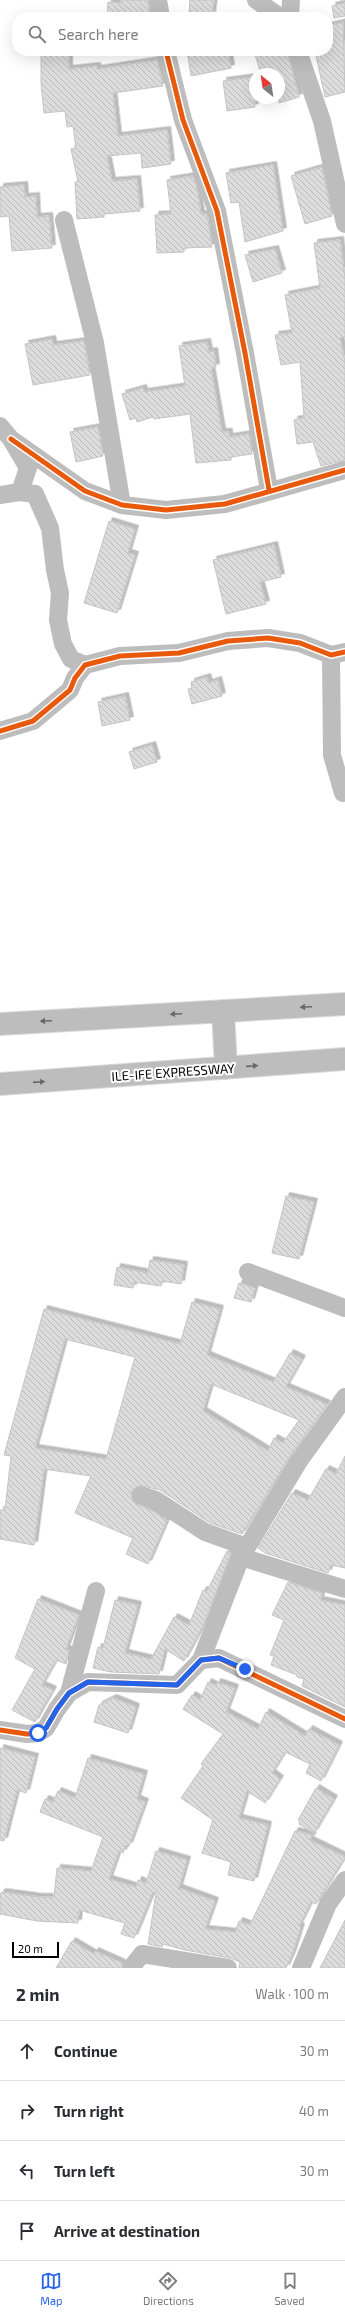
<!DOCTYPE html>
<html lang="en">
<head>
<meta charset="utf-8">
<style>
  body { margin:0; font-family:"Exo 2",sans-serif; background:#f2f2f3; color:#2b2b33 }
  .compass { position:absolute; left:249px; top:68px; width:36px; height:36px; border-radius:50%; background:#fff; box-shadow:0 4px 16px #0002; rotate:330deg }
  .scale { position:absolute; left:12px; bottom:10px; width:47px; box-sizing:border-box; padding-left:4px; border:2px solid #000; border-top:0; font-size:11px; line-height:14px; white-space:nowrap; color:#000; -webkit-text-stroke:3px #fff; paint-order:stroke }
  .stop { position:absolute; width:12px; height:12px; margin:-9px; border:3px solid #2563eb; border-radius:50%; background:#fff }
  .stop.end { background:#2563eb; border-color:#fff; box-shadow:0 1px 4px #0008 }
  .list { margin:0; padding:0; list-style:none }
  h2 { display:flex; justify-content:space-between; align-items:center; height:52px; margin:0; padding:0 16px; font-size:17px }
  h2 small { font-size:13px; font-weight:400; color:#7c7c81 }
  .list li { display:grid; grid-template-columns:26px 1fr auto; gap:12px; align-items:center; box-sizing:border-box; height:60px; padding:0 16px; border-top:1px solid #e1e1e2 }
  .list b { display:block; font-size:15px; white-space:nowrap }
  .list em { font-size:13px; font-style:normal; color:#7c7c81 }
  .icon { flex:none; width:22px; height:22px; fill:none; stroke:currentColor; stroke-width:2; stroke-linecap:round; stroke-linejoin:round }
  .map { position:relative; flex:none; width:345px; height:1968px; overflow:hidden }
  .search { position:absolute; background:#fff; box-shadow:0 4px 16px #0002; left:12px; right:12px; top:12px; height:44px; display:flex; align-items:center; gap:10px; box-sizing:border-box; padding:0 14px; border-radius:16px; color:#7c7c81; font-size:15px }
  .sheet { height:292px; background:#fff }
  nav { display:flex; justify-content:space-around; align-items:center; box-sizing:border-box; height:56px; border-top:1px solid #e1e1e2; background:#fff; font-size:11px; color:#7c7c81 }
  nav a { display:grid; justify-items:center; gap:2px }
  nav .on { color:#2563eb }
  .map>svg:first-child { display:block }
  .building { fill:url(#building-back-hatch); stroke:#c4c4c4; fill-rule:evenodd; filter:url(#shadow) }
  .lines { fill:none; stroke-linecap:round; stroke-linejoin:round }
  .highway-casing { stroke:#dbdbdb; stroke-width:24 }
  .minor { stroke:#bdbdbd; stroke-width:18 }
  .highway { stroke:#bdbdbd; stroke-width:22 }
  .cycleway-casing { stroke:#fff; stroke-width:8 }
  .cycleway { stroke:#e8590c; stroke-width:5 }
  .oneway { fill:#686868 }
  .route { stroke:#2563eb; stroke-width:5 }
  .labels { text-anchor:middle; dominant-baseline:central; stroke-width:4; stroke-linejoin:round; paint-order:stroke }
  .street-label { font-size:13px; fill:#000; stroke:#fff }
</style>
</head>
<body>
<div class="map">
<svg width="345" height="1968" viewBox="0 0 345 1968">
  <defs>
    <pattern id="building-back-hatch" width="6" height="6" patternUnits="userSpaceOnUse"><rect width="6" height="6" fill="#dcdcdc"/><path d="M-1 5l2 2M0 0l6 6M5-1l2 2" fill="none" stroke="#bbb"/></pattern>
    <filter id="shadow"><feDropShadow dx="3.5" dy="-3.5" stdDeviation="0" flood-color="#0004"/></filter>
  </defs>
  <rect width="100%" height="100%" fill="#fff"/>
  <path class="building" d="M121 0H148L150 17H107L108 2 121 3Z
    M190 0H214L212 15 189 13Z
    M345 3V16L334 18 332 6Z
    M343 22 345 92 325 97 315 51H328V26Z
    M41 51H69V69L97 66V69L157 60 163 86 113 93 118 136 167 130 171 164 142 168 141 153 107 156 112 181 137 179 140 211 104 214V217L77 219 75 182H78L71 149 76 148 73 126 67 127 65 111 44 113 41 83Z
    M187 51H228L231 68 191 76Z
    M254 51H287L299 97 279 103V74H261Z
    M254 77 255 107 227 111 223 81Z
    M273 165 283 231 245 242 239 202 231 203 226 173Z
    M322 167 332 216 305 224 291 176Z
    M193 176 197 188 201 214H207L212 247 184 248V252L157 253 155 215 171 214 167 180Z
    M24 185 25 197 36 196 37 217 49 216 52 248 12 251 9 216 0 217V187Z
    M340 240 345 278V337L340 338 345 362V460L321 466 313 442 297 444 294 420 304 418 300 362 281 365 275 335 292 333 285 295 320 288 314 243Z
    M275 249 282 273 253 282 245 255Z
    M52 339 53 345 84 341 90 375 33 385 25 344Z
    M207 342 209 352 214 351 216 367 211 368 222 432H229V437L249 434 252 454 231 457V460L196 463 190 414 154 419 153 417 137 422 136 418 130 420 122 394 143 388 144 392 185 386 179 346Z
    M98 427 103 456 76 462 70 432Z
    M109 521 135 529 128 553 135 555 117 613 84 603Z
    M274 545 281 577 260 582 266 604 226 614 213 560Z
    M207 677 209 683 218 680 222 696 192 704 188 689 192 688 191 682Z
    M125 696 130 720 102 726 98 702Z
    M152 745 157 762 134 769 129 752Z
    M286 1196 314 1202 299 1259 272 1253Z
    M150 1260 184 1265 181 1284 162 1281 161 1286 134 1282 133 1288 114 1285 117 1267 148 1273Z
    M239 1283 255 1288 251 1302 234 1298Z
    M192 1302 220 1309 207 1355 273 1382 290 1353 302 1359 286 1387 327 1404 290 1456 242 1534 210 1523 160 1490 139 1485 131 1492 133 1502 151 1510 167 1520 148 1564 126 1554 133 1538 75 1513 91 1476 44 1469 34 1545 0 1539V1510H5L11 1456 4 1455 44 1309 180 1344ZM65 1339 135 1357 106 1459 35 1448ZM211 1384 299 1420 283 1443 274 1438 268 1451 203 1411Z
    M345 1456V1568L331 1565 328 1573 265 1553 258 1548 292 1493 308 1500 326 1469 336 1474Z
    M227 1551 231 1553 204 1624 184 1661 165 1649 159 1674 111 1672 93 1668 98 1647 103 1648 115 1600 138 1605 125 1653 151 1659 174 1617 189 1625 203 1590 207 1591Z
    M288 1582 322 1593 320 1600 345 1605V1707L302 1686 304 1679 297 1677V1675L271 1665 274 1656 270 1655 284 1620 272 1615Z
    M38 1599 79 1615 66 1649 69 1650 66 1664 56 1660 42 1685 53 1690 35 1722 12 1710 35 1669 15 1658Z
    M208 1682 216 1686 217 1682 235 1688 226 1712 258 1729 266 1712 305 1736 309 1729 339 1745 321 1781 306 1773 310 1764 285 1752 272 1773 280 1779 265 1803 247 1791 239 1818 268 1825 254 1881 228 1875 231 1862 202 1853 213 1820 181 1798 203 1766 201 1764 223 1734 183 1709 192 1695 200 1700Z
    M113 1698 136 1707 128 1733 94 1722 99 1705Z
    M0 1748 35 1757 26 1793 17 1790 4 1841 0 1840Z
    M88 1758 144 1774 137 1799 145 1802 129 1846 126 1845 123 1853 119 1851 109 1879 136 1887 138 1880 146 1883 156 1851 187 1860 179 1888 215 1901 205 1929 235 1932 239 1921 250 1925 295 1831 313 1835 310 1840 345 1857 316 1904 311 1902 299 1926 301 1927 292 1955 286 1968H239L240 1962 230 1958 185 1950 163 1944 162 1947 148 1944 156 1893 153 1892 134 1938 121 1934 125 1923 79 1910 78 1923 37 1921 0 1914V1894L2 1892 39 1897H54L57 1868 91 1871 103 1837 40 1812 45 1799 53 1802 58 1791 75 1798Z
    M316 1788 334 1799 314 1833 299 1824 300 1821 298 1820Z
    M345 1920V1968H320Z
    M72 1941 94 1954 95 1951 122 1963 121 1968H56Z"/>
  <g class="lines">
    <g class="highway-casing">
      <path id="highway" d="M223 1011 226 1068
        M0 1024 345 1004
        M0 1084 345 1059"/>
    </g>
    <path class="minor" d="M158 0 161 17
      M256 0 280 17
      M290 17 291 0
      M166 51 183 120 217 211 245 353 269 490
      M298 51 322 121 345 224
      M64 220 95 343 122 505
      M0 426 11 439 28 468 20 492
      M11 439 85 491 122 505 166 510 225 504 345 470
      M0 495 20 492 35 494 50 528 55 570 60 593 58 620 63 644 71 659 85 665
      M331 655 332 755 343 793
      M0 731 33 721 70 690 75 678 85 665 120 656 179 653 228 641 268 638 300 643 331 655 345 652
      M248 1272 345 1308
      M141 1495 156 1500 205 1532 247 1547
      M241 1557 345 1589
      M201 1660 241 1557 299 1461 345 1397
      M69 1693 96 1591
      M0 1730 27 1734 38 1733 46 1728 57 1709 69 1693 88 1682 177 1685 201 1660 219 1658 345 1719
      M131 1968 142 1954 228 1968
      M301 1968 328 1904 345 1880"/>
    <use href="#highway" class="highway"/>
    <g class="cycleway-casing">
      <path id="cycleway" d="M166 51 183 120 217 211 245 353 269 490
        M11 439 85 491 122 505 166 510 225 504 345 470
        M0 731 33 721 70 690 75 678 85 665 120 656 179 653 228 641 268 638 300 643 331 655 345 652
        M0 1730 27 1734 38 1733 46 1728 57 1709 69 1693 88 1682 177 1685 201 1660 219 1658 345 1719"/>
    </g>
    <use href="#cycleway" class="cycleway"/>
  </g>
  <defs><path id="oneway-solid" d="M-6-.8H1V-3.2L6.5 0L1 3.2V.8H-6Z"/></defs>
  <g class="oneway">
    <use href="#oneway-solid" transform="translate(306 1007) rotate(177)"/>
    <use href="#oneway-solid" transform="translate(176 1014) rotate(177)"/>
    <use href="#oneway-solid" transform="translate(46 1021) rotate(177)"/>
    <use href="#oneway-solid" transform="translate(252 1066) rotate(-4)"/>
    <use href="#oneway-solid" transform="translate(39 1082) rotate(-4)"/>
  </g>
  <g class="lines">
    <path class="route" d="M38 1733 46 1728 57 1709 69 1693 88 1682 177 1685 201 1660 219 1658 245 1669"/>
  </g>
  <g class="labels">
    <g class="street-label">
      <text transform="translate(173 1072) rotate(-4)">ILE-IFE EXPRESSWAY</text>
    </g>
  </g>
</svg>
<svg class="compass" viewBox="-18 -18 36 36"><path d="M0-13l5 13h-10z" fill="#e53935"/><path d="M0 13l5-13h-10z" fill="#7c7c81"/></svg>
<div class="scale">20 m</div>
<div class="stop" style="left:38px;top:1733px"></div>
<div class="stop end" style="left:245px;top:1669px"></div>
<div class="search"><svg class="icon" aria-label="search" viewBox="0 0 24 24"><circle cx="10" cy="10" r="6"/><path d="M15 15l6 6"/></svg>Search here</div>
</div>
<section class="sheet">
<h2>2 min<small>Walk · 100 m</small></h2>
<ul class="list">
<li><svg class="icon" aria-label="ahead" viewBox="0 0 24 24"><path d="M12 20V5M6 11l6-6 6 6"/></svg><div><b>Continue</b></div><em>30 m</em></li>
<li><svg class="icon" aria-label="right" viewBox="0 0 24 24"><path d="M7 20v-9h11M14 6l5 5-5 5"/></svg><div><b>Turn right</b></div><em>40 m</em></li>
<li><svg class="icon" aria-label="left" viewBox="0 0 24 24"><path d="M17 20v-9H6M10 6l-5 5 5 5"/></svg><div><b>Turn left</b></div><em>30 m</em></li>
<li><svg class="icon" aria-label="arrive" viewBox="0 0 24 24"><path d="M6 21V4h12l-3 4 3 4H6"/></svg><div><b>Arrive at destination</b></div></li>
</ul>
</section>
<nav>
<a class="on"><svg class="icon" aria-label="map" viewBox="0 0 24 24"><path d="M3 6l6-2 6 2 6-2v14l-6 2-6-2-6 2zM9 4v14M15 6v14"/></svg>Map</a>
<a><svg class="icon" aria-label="directions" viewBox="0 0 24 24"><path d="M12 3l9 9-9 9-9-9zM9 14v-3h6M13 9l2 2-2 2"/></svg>Directions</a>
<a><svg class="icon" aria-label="saved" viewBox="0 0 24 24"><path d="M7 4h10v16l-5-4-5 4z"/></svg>Saved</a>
</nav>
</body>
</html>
